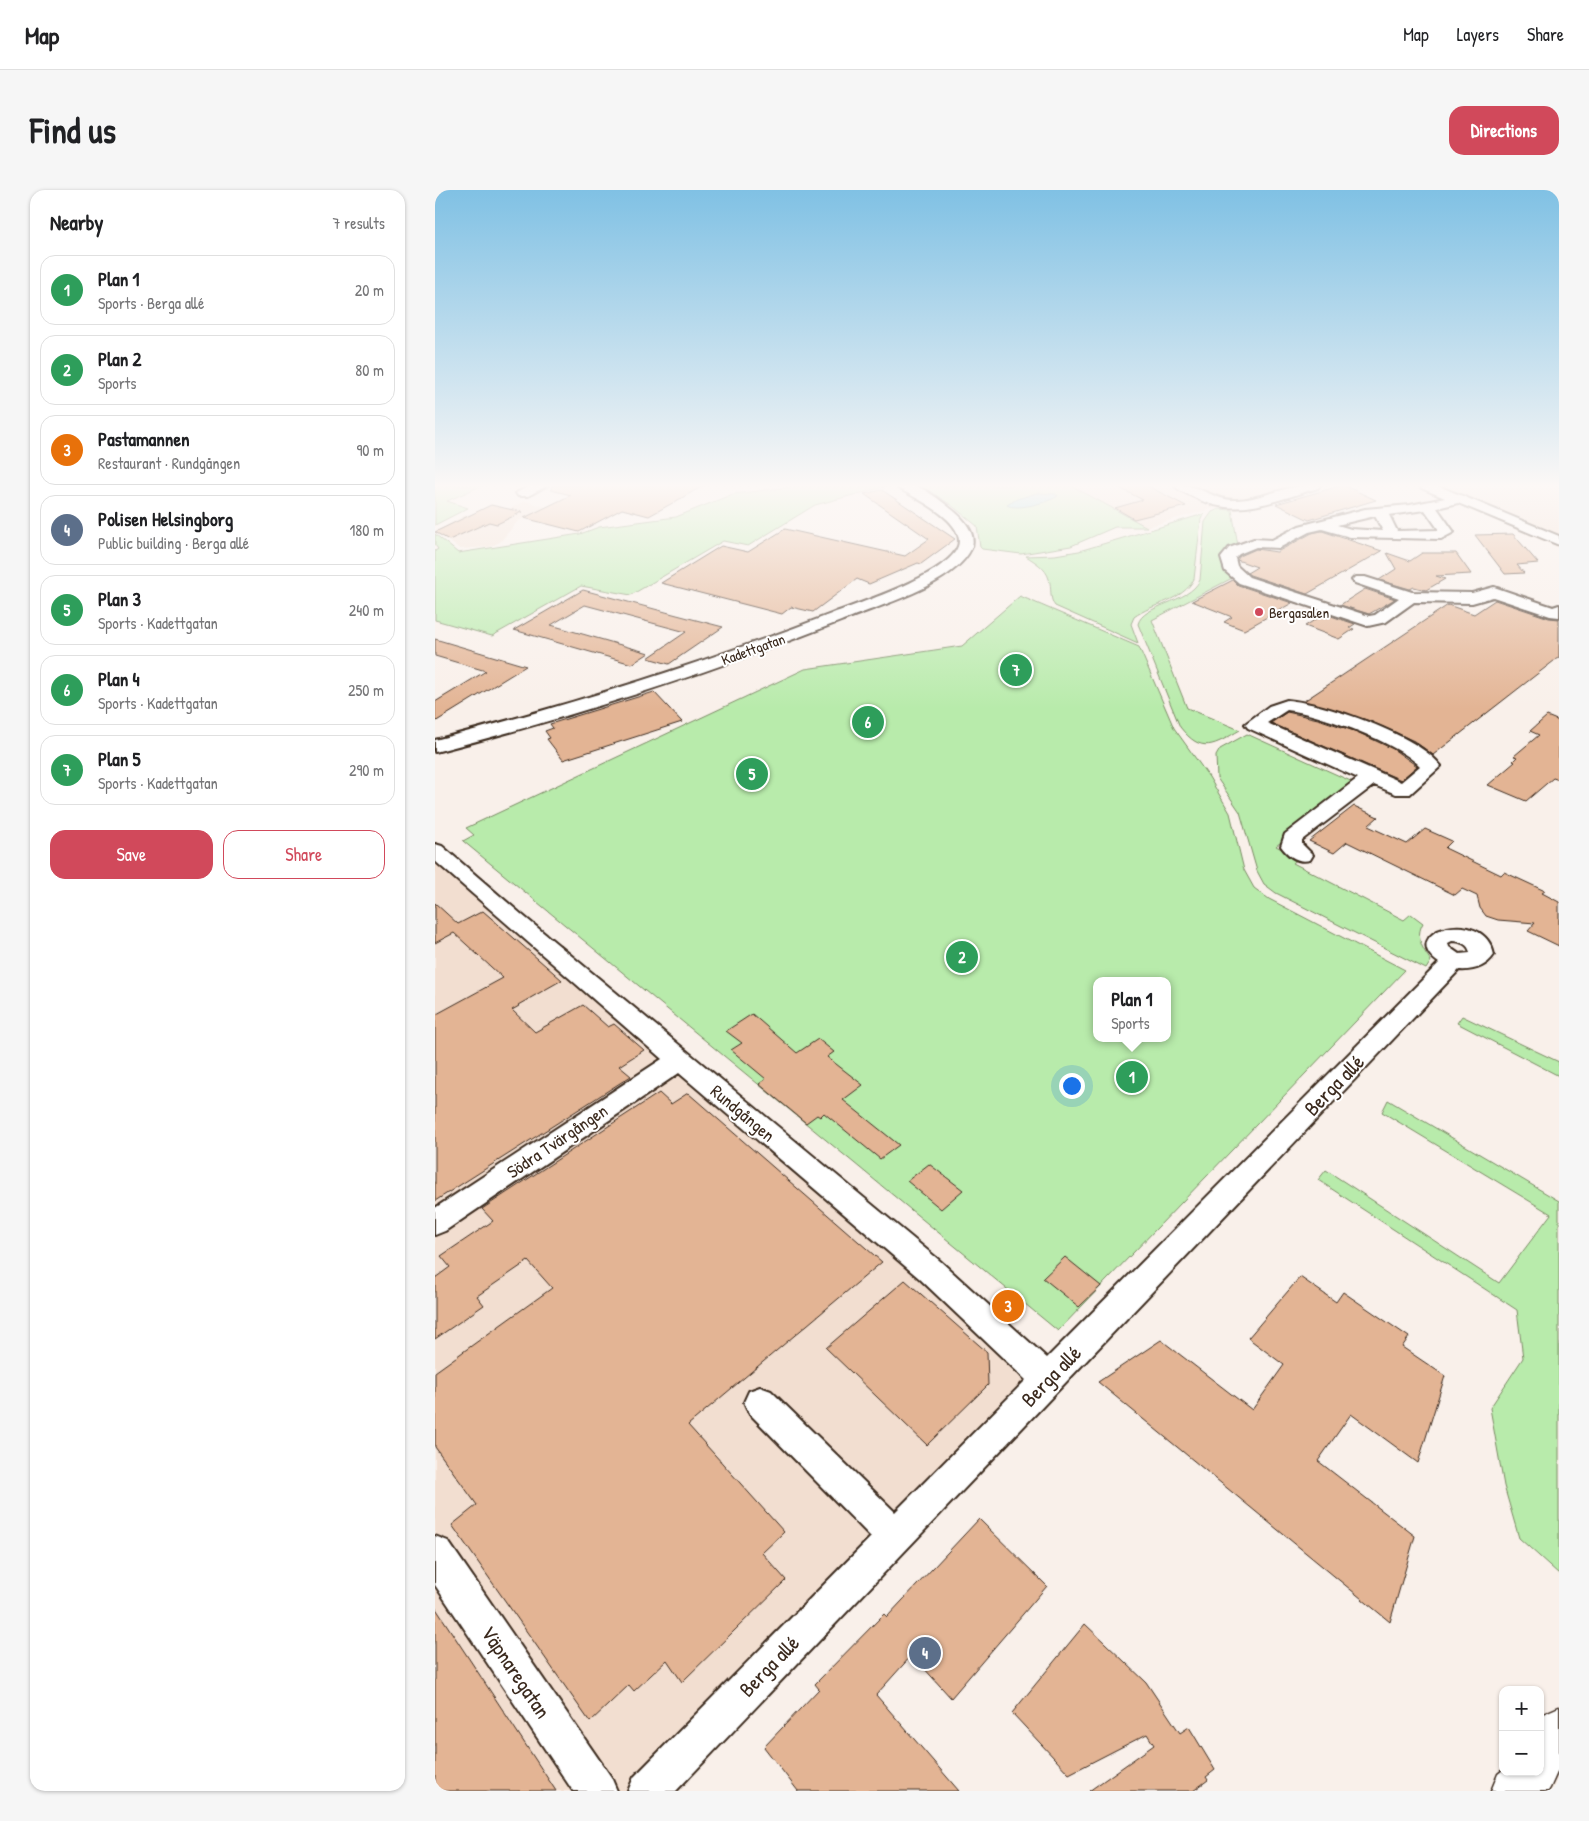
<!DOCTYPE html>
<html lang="en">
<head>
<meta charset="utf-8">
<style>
  body { margin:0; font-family:"Patrick Hand",sans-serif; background:#f6f6f6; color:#202124 }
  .controls { position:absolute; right:15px; bottom:15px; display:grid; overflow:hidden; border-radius:10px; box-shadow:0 1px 4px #0004 }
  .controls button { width:45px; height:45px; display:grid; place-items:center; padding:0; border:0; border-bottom:1px solid #e0e0e0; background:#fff; color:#202124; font:25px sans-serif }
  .you { position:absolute; left:636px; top:895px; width:18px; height:18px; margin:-12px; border:4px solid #fff; border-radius:50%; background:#1a73e8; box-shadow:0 0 0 8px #1a73e833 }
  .badge { display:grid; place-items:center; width:32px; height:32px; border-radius:50%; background:#d1495b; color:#fff; font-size:16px; font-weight:700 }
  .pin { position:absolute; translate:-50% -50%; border:2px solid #fff; box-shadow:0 1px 5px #0006 }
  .popup { position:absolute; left:658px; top:787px; width:78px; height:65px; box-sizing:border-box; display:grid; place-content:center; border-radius:10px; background:#fff; filter:drop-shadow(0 1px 4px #0005); font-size:16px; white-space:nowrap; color:#757577 }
  .popup b { font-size:19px; color:#202124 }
  .popup::after { content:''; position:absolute; left:50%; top:100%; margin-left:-10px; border:10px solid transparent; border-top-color:#fff }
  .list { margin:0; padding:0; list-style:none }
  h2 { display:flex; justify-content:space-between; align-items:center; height:65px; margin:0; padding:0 20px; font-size:21px }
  h2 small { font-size:16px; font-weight:400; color:#757577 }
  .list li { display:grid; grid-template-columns:32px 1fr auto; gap:15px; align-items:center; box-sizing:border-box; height:70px; margin:0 10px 10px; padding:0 10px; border:1px solid #e0e0e0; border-radius:15px }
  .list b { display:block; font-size:19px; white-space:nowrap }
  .list p { margin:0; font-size:16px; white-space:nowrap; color:#757577 }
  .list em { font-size:16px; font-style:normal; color:#757577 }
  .actions { display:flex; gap:10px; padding:15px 20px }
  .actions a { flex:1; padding:11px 0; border:1px solid #d1495b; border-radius:15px; text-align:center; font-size:18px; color:#d1495b }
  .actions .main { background:#d1495b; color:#fff }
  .map { position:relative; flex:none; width:1124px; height:1601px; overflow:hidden; border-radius:15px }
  header { display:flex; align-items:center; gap:30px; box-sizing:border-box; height:70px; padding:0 25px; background:#fff; border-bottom:1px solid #e0e0e0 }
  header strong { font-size:24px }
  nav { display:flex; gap:28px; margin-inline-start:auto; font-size:18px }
  .intro { display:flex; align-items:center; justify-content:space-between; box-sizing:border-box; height:120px; padding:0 30px }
  h1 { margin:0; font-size:35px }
  .button { padding:12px 22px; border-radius:15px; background:#d1495b; color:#fff; font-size:18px; font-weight:700 }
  main { display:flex; gap:30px; padding:0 30px }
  aside { flex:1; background:#fff; border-radius:15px; box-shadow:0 1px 4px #0004 }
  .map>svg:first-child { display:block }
  .built { fill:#f2ded0 }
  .green { fill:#b8ebab; stroke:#7a8a64; fill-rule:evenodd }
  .water { fill:#84d4df; stroke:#679092 }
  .building { fill:#e3b494; stroke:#3b2a1e }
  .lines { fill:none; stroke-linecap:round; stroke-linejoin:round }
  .minor-casing { stroke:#3b2a1e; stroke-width:4 }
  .highway-casing { stroke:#3b2a1e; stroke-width:3 }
  .minor { fill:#fff; fill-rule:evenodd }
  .highway { fill:#fff; fill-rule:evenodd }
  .poi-dot { fill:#d1495b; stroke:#fff; stroke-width:2 }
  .labels { text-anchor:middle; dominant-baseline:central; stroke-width:4; stroke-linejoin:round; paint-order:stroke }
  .far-poi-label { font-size:15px; fill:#3b2a1e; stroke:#fff; text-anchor:start }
  .far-street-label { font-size:15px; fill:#3b2a1e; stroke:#fff }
  .street-label { font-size:18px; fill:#3b2a1e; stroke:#fff }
  .near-street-label { font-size:21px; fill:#3b2a1e; stroke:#fff }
</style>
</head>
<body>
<header>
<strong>Map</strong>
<nav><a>Map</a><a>Layers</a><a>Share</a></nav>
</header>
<div class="intro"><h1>Find us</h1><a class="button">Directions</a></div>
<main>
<aside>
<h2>Nearby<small>7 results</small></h2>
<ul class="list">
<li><span class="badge" style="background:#2e9e5b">1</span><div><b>Plan 1</b><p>Sports · Berga allé</p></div><em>20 m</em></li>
<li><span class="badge" style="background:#2e9e5b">2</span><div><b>Plan 2</b><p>Sports</p></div><em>80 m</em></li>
<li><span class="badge" style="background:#e8710a">3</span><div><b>Pastamannen</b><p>Restaurant · Rundgången</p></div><em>90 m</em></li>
<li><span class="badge" style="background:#5c6f8a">4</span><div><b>Polisen Helsingborg</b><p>Public building · Berga allé</p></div><em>180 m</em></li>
<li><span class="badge" style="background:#2e9e5b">5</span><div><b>Plan 3</b><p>Sports · Kadettgatan</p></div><em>240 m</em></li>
<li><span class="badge" style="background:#2e9e5b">6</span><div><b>Plan 4</b><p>Sports · Kadettgatan</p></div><em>250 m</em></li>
<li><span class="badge" style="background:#2e9e5b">7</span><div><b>Plan 5</b><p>Sports · Kadettgatan</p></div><em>290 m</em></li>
</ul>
<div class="actions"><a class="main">Save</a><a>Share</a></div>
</aside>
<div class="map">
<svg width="1124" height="1601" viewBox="0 0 1124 1601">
  <rect width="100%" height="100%" fill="#f9f0ea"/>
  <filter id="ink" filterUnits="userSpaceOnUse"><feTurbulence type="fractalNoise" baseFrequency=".02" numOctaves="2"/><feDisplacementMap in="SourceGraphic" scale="10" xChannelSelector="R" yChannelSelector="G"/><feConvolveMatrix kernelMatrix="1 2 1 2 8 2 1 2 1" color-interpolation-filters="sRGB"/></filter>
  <g filter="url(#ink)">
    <path class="built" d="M635 295H894L828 314 797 320 775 319 712 337Z
      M976 295H1124V358L1003 306Z
      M90 311 112 317 83 331 65 352 54 357 25 359 0 342 28 326 69 318H76Z
      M0 668 606 1189 201 1601H0Z"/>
    <path class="green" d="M0 295H48L12 311 33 318 0 335Z
      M362 295 453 296 380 315 313 356 288 351 196 405 146 396 57 446 0 430V361L3 359 0 355V344L23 363 145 344 164 337 241 327 298 304 357 297Z
      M483 295H635L712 337H680L636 356 586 364 547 359 545 357 542 336 515 314Z
      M784 319 797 320 803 356 785 366 790 380 799 387 717 430 752 518 805 540C779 555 767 565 745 537L703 434C708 414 753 414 765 390L770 332 777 322Z
      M769 324 766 329 759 389C748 411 718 413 699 427L696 434 703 453 620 416C614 409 617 397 614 389 611 378 600 372 591 366L620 365 644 361Z
      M585 406 704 457 739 538 774 587 795 623 809 680 819 698 834 709 970 780 623 1141 28 651 39 645 31 638 370 479 527 456ZM662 791H732V848H662Z
      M812 544 920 593 841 656 864 668 858 673 969 730 976 724 988 733C980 747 987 758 996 771L991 779 841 703 829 694 822 681 805 622 782 588 781 566 785 559Z
      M1027 826 1124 872V886L1022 833Z
      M953 910 1124 1011V1384L1084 1348 1069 1296 1055 1218 1088 1168 1082 1120 883 990 891 980 1064 1093 1116 1024 947 922Z"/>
    <path class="water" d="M602 303 620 304 623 306C614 312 582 321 572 315L582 309Z"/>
    <path class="building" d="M117 295H270L214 326 187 319 144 342 89 328 136 305 116 300Z
      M679 295H711L751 316 699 329 680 318 708 310Z
      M908 295 941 310 874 330 841 314Z
      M447 300 520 349 486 374 483 373 434 394 422 389 378 422 356 417 347 424 226 393 286 356 313 362 350 339 470 366 494 349 429 304Z
      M56 315 87 322 62 334 54 332 14 350 0 342Z
      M887 341 947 361 872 404 815 385 812 383 822 377 802 370 805 366 821 359 842 362 877 343Z
      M1078 344 1103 373 1082 375 1089 383 1070 384 1040 345Z
      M952 363 975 371 987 363H1021L1036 384 1001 386 1010 389 991 400 979 397 975 399 944 390 961 379Z
      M798 390 803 395 857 413 809 440 789 432 797 427 757 411Z
      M930 399 960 409 934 424 905 415Z
      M148 400 242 425 288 437 234 474 213 468 251 442 150 415 116 435 214 463 197 474 79 440Z
      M1060 410 1114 428 1124 429V467L998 565 979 551 935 531 869 511 1013 415 1039 424Z
      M890 424 920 434 914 438 919 439 904 449 870 436Z
      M0 449 91 476 0 532V512L51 481 0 466Z
      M219 502 247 532 128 570 112 549 115 548 110 541 118 538 115 534Z
      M852 522 883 529 922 542 958 559 982 576 966 590 836 533Z
      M1112 526 1124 531V590L1118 588 1091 611 1053 595 1080 572 1078 571 1082 567 1079 566 1104 545 1095 541Z
      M919 616 943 627 933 636 972 654 990 639 1017 651 1010 658 1066 685 1069 682 1110 701 1107 703 1124 712V756L1093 741 1100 733 1063 730 1051 726 1045 718 1042 706 1027 699 1020 705 912 652 899 663 874 651Z
      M0 713 23 734 48 721 127 790 83 815 84 816 77 820 100 842 148 815 173 837 179 834 209 860 184 876 196 886 0 1011V825L68 788 19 743 0 753Z
      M317 824 362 863 383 849 399 862 392 867 428 895 408 910 464 955 445 969 389 923 385 927 382 925 371 933 324 894 331 889 296 860 307 853 291 841Z
      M224 903 236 914 253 903 447 1072 253 1235 349 1342 327 1363 351 1390 247 1492 232 1470 199 1501 194 1495 155 1532 17 1335 42 1315 0 1257V1182L117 1098 93 1071 42 1106 49 1115 0 1149V1088L15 1077 6 1066 58 1031 47 1019Z
      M494 974 528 1000 506 1019 472 991Z
      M630 1067 666 1096 644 1117 608 1088Z
      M865 1087 901 1112 908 1102 974 1147 967 1157 1010 1186 983 1273 916 1224 883 1271 980 1346 955 1432 663 1192 726 1150 817 1220 849 1175 813 1148Z
      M470 1090 552 1162 553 1195 492 1255 391 1158Z
      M544 1329 612 1396 516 1508 477 1465 441 1505 524 1601H363L329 1557 384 1499 380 1494 449 1424 452 1427Z
      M0 1417 121 1601H0Z
      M650 1434 711 1492 745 1543 754 1537 780 1580 771 1587 773 1590 758 1601H654L719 1555 712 1544 634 1584 577 1523Z"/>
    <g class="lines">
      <g class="minor-casing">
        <path id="minor" d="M96 295H113L93 306H83L81 303Z
          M462 295C466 295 473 293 477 295 490 298 505 310 515 318 527 327 543 343 536 359 518 396 442 416 406 431 273 483 138 527 0 562V550C135 515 266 474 396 424 421 414 524 382 524 351 524 328 481 308 463 298Z
          M739 295C762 292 778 311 802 310 830 309 856 292 885 295L883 298C840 310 802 330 759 307 753 304 744 301 739 295Z
          M985 295H1001L1124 346V355L1023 313 1002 318 1019 342 1006 349 915 347 887 339 874 342 844 358 821 357 804 364 800 368 802 376 814 387 934 426 940 425 964 408 920 393 917 390 920 387H930L977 402 1037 403 1059 397 1118 417 1124 415V427L1115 426 1058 407 1037 413 979 412 951 432 933 436 804 393 790 381 786 368 794 358 819 349 837 350 864 336 930 319 975 315 1010 308 986 298ZM990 320 1004 340 962 341 954 325ZM940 326 948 341 916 339 902 335Z
          M852 510C889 513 984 545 1006 576L975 604H961L939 595 867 650V654L878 665 875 670C863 673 853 666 846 656L850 644 923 588 813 538 810 534 834 516ZM852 520C886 524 961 552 985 576L966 592 832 533Z
          M0 654 7 656 86 724 504 1070 612 1168 1004 773C959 742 1049 714 1059 765 1051 777 1038 781 1024 780L241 1601H193L199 1587 436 1347 314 1223 309 1212 314 1201 325 1197 336 1201 460 1322 591 1190 484 1088 244 883 10 1041 0 1045V1018L227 869 0 671ZM1017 751C1025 751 1034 754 1035 763L1024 764 1014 757 1013 753Z
          M0 1346 13 1351 176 1587 182 1601H138L0 1395Z"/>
      </g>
      <g class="highway-casing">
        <path id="highway" d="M1124 1517V1578L1115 1598 1113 1601H1056L1063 1584 1068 1580V1582H1105V1527L1108 1524Z"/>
      </g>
      <use href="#minor" class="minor"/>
      <use href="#highway" class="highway"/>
    </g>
  </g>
  <linearGradient id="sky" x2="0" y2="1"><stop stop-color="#80c1e4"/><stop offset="0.57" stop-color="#fcf8f6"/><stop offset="1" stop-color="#fcf8f6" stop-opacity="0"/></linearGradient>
  <rect width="1124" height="519" fill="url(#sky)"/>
  <circle class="poi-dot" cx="824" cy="422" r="5"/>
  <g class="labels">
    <g class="far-poi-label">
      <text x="834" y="422">Bergasalen</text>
    </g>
    <g class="far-street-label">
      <text transform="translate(318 459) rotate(-20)">Kadettgatan</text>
    </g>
    <g class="street-label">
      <text transform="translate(308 923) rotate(40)">Rundgången</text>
      <text transform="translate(122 951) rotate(-34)">Södra Tvärgången</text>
    </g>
    <g class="near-street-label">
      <text transform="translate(899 895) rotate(-46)">Berga allé</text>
      <text transform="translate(616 1186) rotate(-46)">Berga allé</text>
      <text transform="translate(334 1476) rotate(-46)">Berga allé</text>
      <text transform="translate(81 1482) rotate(56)">Väpnaregatan</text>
    </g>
  </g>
</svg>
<div class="controls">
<button>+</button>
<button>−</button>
</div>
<div class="you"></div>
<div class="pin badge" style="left:697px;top:887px;background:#2e9e5b">1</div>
<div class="popup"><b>Plan 1</b>Sports</div>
<div class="pin badge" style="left:527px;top:767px;background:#2e9e5b">2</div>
<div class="pin badge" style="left:573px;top:1116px;background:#e8710a">3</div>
<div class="pin badge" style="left:490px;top:1463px;background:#5c6f8a">4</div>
<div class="pin badge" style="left:317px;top:584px;background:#2e9e5b">5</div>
<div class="pin badge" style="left:433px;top:532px;background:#2e9e5b">6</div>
<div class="pin badge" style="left:581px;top:480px;background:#2e9e5b">7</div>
</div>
</main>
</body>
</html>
